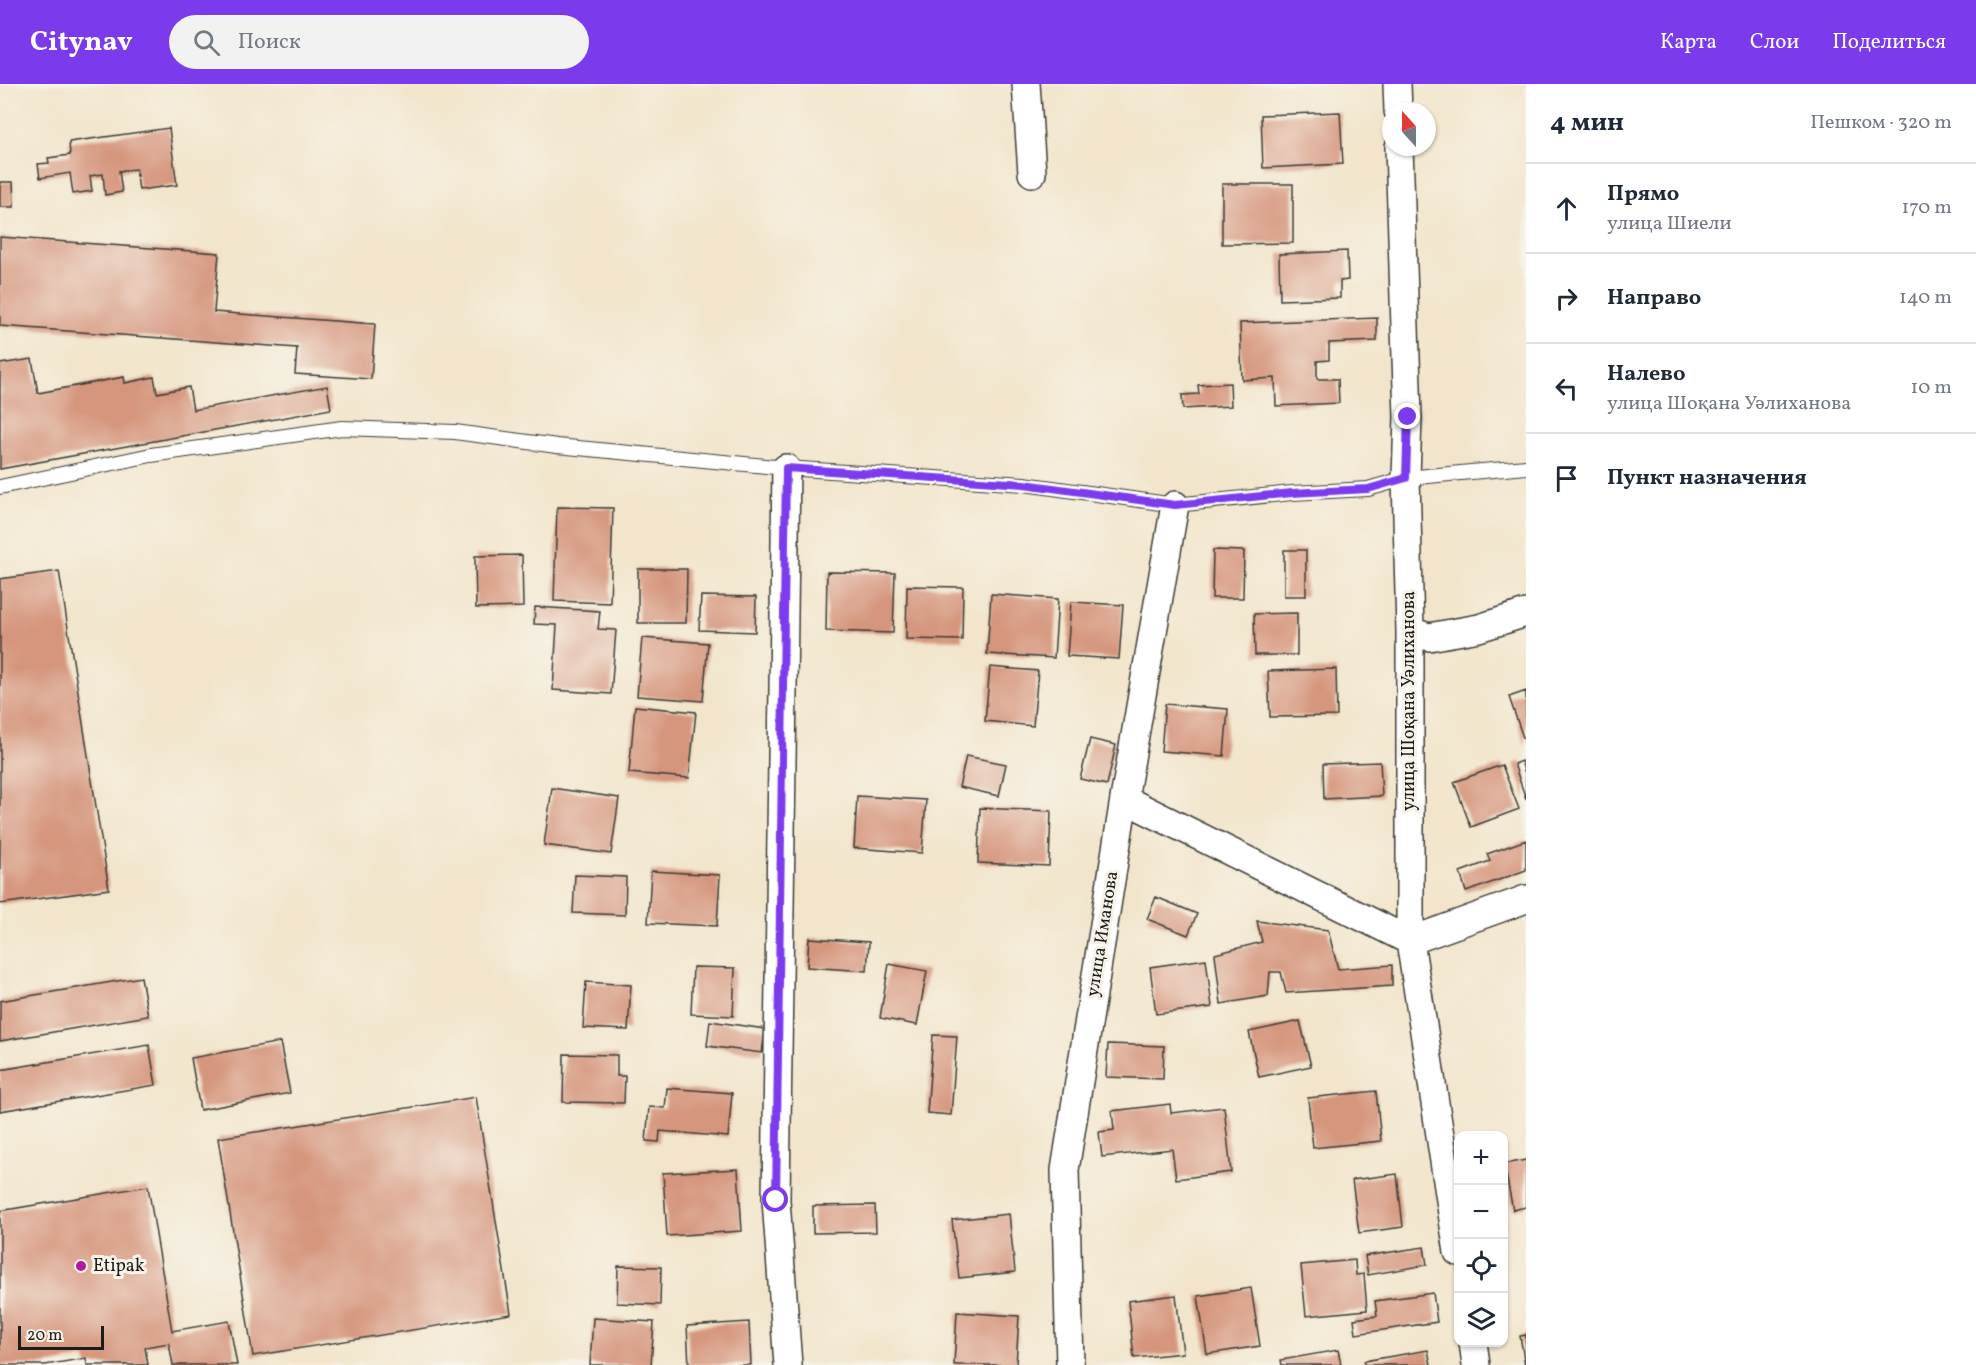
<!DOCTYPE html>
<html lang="ru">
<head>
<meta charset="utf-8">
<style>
  body { margin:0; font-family:Vollkorn,serif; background:#f2f2f3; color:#1f2937 }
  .controls { position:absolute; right:18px; bottom:18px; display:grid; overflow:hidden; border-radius:12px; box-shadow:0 2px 4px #0004 }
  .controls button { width:54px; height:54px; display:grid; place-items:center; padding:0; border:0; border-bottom:2px solid #e0e1e3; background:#fff; color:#1f2937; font:30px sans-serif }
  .compass { position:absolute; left:1382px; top:18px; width:54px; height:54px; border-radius:50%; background:#fff; box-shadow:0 2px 4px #0004; rotate:339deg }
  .scale { position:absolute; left:18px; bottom:15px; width:86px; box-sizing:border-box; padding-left:6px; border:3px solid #1c1c1c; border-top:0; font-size:16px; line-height:21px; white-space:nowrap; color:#1c1c1c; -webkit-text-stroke:4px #f7f3e8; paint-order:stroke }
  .stop { position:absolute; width:18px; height:18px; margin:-14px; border:4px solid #7c3aed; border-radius:50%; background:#fff }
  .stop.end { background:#7c3aed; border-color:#fff; box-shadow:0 2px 6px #0008 }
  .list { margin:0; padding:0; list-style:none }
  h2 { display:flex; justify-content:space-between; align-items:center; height:78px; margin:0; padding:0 24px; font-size:26px }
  h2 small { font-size:20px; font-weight:400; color:#747a83 }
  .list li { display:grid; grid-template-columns:39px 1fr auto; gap:18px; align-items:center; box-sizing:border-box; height:90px; padding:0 24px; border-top:2px solid #e0e1e3 }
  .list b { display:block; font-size:22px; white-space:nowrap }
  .list p { margin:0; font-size:20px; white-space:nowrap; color:#747a83 }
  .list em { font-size:20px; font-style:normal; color:#747a83 }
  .icon { flex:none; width:33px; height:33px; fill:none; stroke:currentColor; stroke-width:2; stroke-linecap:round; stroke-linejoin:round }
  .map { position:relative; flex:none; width:1526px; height:1281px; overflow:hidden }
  header { display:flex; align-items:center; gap:36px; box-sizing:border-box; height:84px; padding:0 30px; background:#7c3aed; color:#fff }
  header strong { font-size:28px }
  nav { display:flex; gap:33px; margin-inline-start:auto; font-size:21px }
  .search { width:420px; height:54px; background:#f2f2f3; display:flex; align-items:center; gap:15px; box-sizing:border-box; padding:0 21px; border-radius:33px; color:#747a83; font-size:22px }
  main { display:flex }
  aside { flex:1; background:#fff }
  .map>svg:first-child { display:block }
  .building { fill:#d6967e }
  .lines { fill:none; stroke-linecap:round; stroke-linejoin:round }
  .lane-casing { stroke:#3c3a36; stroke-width:16 }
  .street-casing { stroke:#3c3a36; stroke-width:30 }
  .lane { stroke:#fff; stroke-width:14 }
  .street { stroke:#fff; stroke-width:27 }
  .route { stroke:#7c3aed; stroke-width:8 }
  .poi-dot { fill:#b5179e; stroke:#f7f3e8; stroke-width:2 }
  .labels { text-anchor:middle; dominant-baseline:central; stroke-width:6; stroke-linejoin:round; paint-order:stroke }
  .street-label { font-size:18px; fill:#1c1c1c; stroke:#f7f3e8 }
  .poi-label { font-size:18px; fill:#1c1c1c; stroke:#f7f3e8; text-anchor:start }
</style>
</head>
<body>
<header>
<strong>Citynav</strong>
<div class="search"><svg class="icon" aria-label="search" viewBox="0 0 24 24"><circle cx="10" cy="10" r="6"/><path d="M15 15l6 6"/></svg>Поиск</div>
<nav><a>Карта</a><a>Слои</a><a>Поделиться</a></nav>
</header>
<main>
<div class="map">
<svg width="1526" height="1281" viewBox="0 0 1526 1281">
  <rect width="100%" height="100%" fill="#f7f3e8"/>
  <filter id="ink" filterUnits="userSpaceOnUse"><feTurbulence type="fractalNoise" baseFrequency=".0167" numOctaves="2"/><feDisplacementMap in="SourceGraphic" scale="12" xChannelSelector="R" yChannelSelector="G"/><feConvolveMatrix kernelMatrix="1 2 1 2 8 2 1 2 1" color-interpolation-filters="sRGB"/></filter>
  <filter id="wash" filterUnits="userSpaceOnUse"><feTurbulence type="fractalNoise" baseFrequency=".008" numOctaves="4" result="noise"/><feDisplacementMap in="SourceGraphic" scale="24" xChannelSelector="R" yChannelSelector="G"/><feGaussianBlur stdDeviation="1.35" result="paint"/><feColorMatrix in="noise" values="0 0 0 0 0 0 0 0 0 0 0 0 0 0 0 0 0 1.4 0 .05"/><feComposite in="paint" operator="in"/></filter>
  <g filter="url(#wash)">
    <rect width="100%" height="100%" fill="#f2e5cc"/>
    <g id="blocks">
      <path class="building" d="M1340 28 1343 80 1263 84 1261 31Z
        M169 44 177 101 139 106 136 85 119 87 122 108 105 111 103 90 90 92 92 107 73 110 70 89 40 94 38 80 49 79 48 74 70 71 69 58Z
        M0 98H13L14 123H0Z
        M1222 100H1293V159L1222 160Z
        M0 153 219 169 214 228 375 240 371 295 295 290 297 264 0 242Z
        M1347 167 1348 196 1340 197V214L1280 216 1279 170Z
        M1377 234V257L1329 259V276L1317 277V295H1338L1339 319 1276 322 1275 294 1242 296 1240 239Z
        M32 275 38 309 124 293 125 299 154 293 157 309 189 303 193 326 327 302 331 325 0 385V280Z
        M1230 299 1231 322 1183 325 1182 311 1199 310 1198 301Z
        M557 423 613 424 610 519 554 517Z
        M1213 466 1244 467 1243 514H1212Z
        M1284 466H1306V512H1284Z
        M522 471 523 523 476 524 475 472Z
        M638 485H687L686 539H638Z
        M59 487 109 805 0 820V495Z
        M827 488 895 489 893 549 826 547Z
        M907 502 963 503 962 556 906 555Z
        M991 510 1058 515 1054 574 987 570Z
        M701 512 756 513 755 548 699 546Z
        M1071 518 1123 521 1119 575 1067 572Z
        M535 523 600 527 598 545 616 546 611 610 553 606 557 541 534 540Z
        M1297 529V571H1255L1254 530Z
        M642 554 708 559 703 617 637 612Z
        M990 583 1038 587 1033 642 985 637Z
        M1336 585 1337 632 1270 633 1268 587Z
        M1526 607V662L1509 613Z
        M1165 620 1228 625 1224 672 1161 667Z
        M635 622 696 628 689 694 629 689Z
        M1090 655 1116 661 1107 701 1080 695Z
        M966 672 1006 680 999 712 959 703Z
        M1521 677 1526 692V715L1514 680Z
        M1380 678 1382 712 1324 715 1323 680Z
        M1502 681 1519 725 1471 743 1454 698Z
        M552 704 619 714 611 770 544 761Z
        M857 712 926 716 922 769 854 764Z
        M980 724 1051 727 1049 782 978 779Z
        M1526 756V786L1466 808 1460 788 1490 777 1487 770Z
        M651 787 720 791 717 842 648 839Z
        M575 791 626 793 625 831 573 829Z
        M1156 813 1197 830 1188 851 1147 835Z
        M1257 837 1328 846 1338 885 1392 881V902L1286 909 1281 888H1270L1268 912 1221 920 1215 870 1262 858Z
        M809 854 869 858 867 887 807 883Z
        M1206 875 1212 923 1156 930 1150 883Z
        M889 880 927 887 917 941 880 934Z
        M693 883 735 884 733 932 691 930Z
        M141 893 148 932 0 957V917Z
        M586 898 631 901 628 946 583 944Z
        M710 937 765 945 762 969 707 962Z
        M1300 937 1311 982 1259 993 1249 948Z
        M933 951 957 952 951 1031 927 1029Z
        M280 958 290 1009 200 1026 191 974Z
        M1108 960 1164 962 1163 995 1106 993Z
        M149 961 156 1001 0 1027V986Z
        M564 970 617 971V992H625L624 1019 563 1018Z
        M667 1004 732 1009 728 1053 660 1047 659 1058 646 1057 649 1023 665 1024Z
        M1376 1007 1381 1057 1313 1064 1308 1014Z
        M476 1013 511 1230 253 1272 218 1054Z
        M1170 1020 1171 1029 1224 1023 1231 1088 1176 1095 1172 1065 1102 1073 1099 1048 1114 1046 1112 1027Z
        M1526 1076V1123L1513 1126 1504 1080Z
        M738 1085 742 1147 667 1152 663 1089Z
        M1397 1090 1403 1143 1359 1149 1352 1096Z
        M148 1102 172 1247 229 1237 237 1281H173L169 1259 145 1263 148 1281H87L86 1274 45 1281H0V1127Z
        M875 1121 876 1148 813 1149V1122Z
        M1009 1130 1015 1188 959 1194 952 1136Z
        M1424 1163 1427 1181 1368 1191 1365 1172Z
        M1355 1176 1356 1191 1364 1190 1367 1226 1306 1232 1301 1181Z
        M618 1182 661 1183 660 1221 617 1219Z
        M1251 1204 1260 1262 1207 1270 1198 1212Z
        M1433 1209 1437 1238 1356 1250 1354 1235 1377 1232 1375 1217Z
        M1176 1211 1183 1269 1134 1274 1128 1217Z
        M957 1228 1019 1232 1016 1281H954Z
        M593 1234 654 1238 651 1281H590Z
        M749 1238 751 1281H689L687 1242Z
        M1526 1251V1281H1525L1520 1252Z
        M1338 1266 1341 1281H1282L1281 1276Z
        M1428 1266 1431 1281H1364V1277Z"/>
    </g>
  </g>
  <g filter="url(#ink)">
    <use href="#blocks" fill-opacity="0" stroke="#3c3a36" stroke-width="1.5"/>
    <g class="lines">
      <g class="lane-casing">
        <path id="lane" d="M0 403 151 371 342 344 455 348 557 362 786 384 1024 400 1175 421 1292 409 1368 405 1406 394 1526 383"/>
      </g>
      <g class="street-casing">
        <path id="street" d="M1026 0 1032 89
          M1397 0 1398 27
          M1399 63 1408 333 1406 394 1410 547V857L1458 1168
          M786 384 776 1116 788 1281
          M1410 547 1429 553 1479 544 1526 529
          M1124 715 1410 857 1526 815
          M1473 1258 1476 1281
          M1070 1281 1065 1086 1124 715 1175 421"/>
      </g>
      <use href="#lane" class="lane"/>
      <use href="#street" class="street"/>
    </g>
  </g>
  <g class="lines" filter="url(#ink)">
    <path class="route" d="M776 1116 786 384 1024 400 1175 421 1292 409 1368 405 1406 394 1408 333"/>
  </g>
  <circle class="poi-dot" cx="81" cy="1182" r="6"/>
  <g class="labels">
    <g class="street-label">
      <text transform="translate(1409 617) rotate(-90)">улица Шоқана Уәлиханова</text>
      <text transform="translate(1103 850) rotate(-81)">улица Иманова</text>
    </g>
    <g class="poi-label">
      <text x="93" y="1182">Etipak</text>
    </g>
  </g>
</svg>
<div class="controls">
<button>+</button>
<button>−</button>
<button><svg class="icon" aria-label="locate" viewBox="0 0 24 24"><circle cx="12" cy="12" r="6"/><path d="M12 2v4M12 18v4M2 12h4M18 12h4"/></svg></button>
<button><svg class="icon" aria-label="layers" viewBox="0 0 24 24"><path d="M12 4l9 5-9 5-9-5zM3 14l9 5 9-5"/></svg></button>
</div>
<svg class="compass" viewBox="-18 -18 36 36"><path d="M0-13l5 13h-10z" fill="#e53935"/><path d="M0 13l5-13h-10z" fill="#747a83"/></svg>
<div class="scale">20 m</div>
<div class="stop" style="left:776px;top:1116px"></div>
<div class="stop end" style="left:1408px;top:333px"></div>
</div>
<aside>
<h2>4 мин<small>Пешком · 320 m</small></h2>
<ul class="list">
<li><svg class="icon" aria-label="ahead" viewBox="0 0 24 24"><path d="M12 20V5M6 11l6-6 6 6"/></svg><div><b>Прямо</b><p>улица Шиели</p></div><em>170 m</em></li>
<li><svg class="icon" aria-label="right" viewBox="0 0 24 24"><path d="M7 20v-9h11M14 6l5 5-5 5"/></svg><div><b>Направо</b></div><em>140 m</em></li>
<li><svg class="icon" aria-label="left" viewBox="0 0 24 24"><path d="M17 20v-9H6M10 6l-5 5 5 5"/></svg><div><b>Налево</b><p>улица Шоқана Уәлиханова</p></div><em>10 m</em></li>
<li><svg class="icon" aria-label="arrive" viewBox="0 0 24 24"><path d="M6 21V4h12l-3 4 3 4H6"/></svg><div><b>Пункт назначения</b></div></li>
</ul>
</aside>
</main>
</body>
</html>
